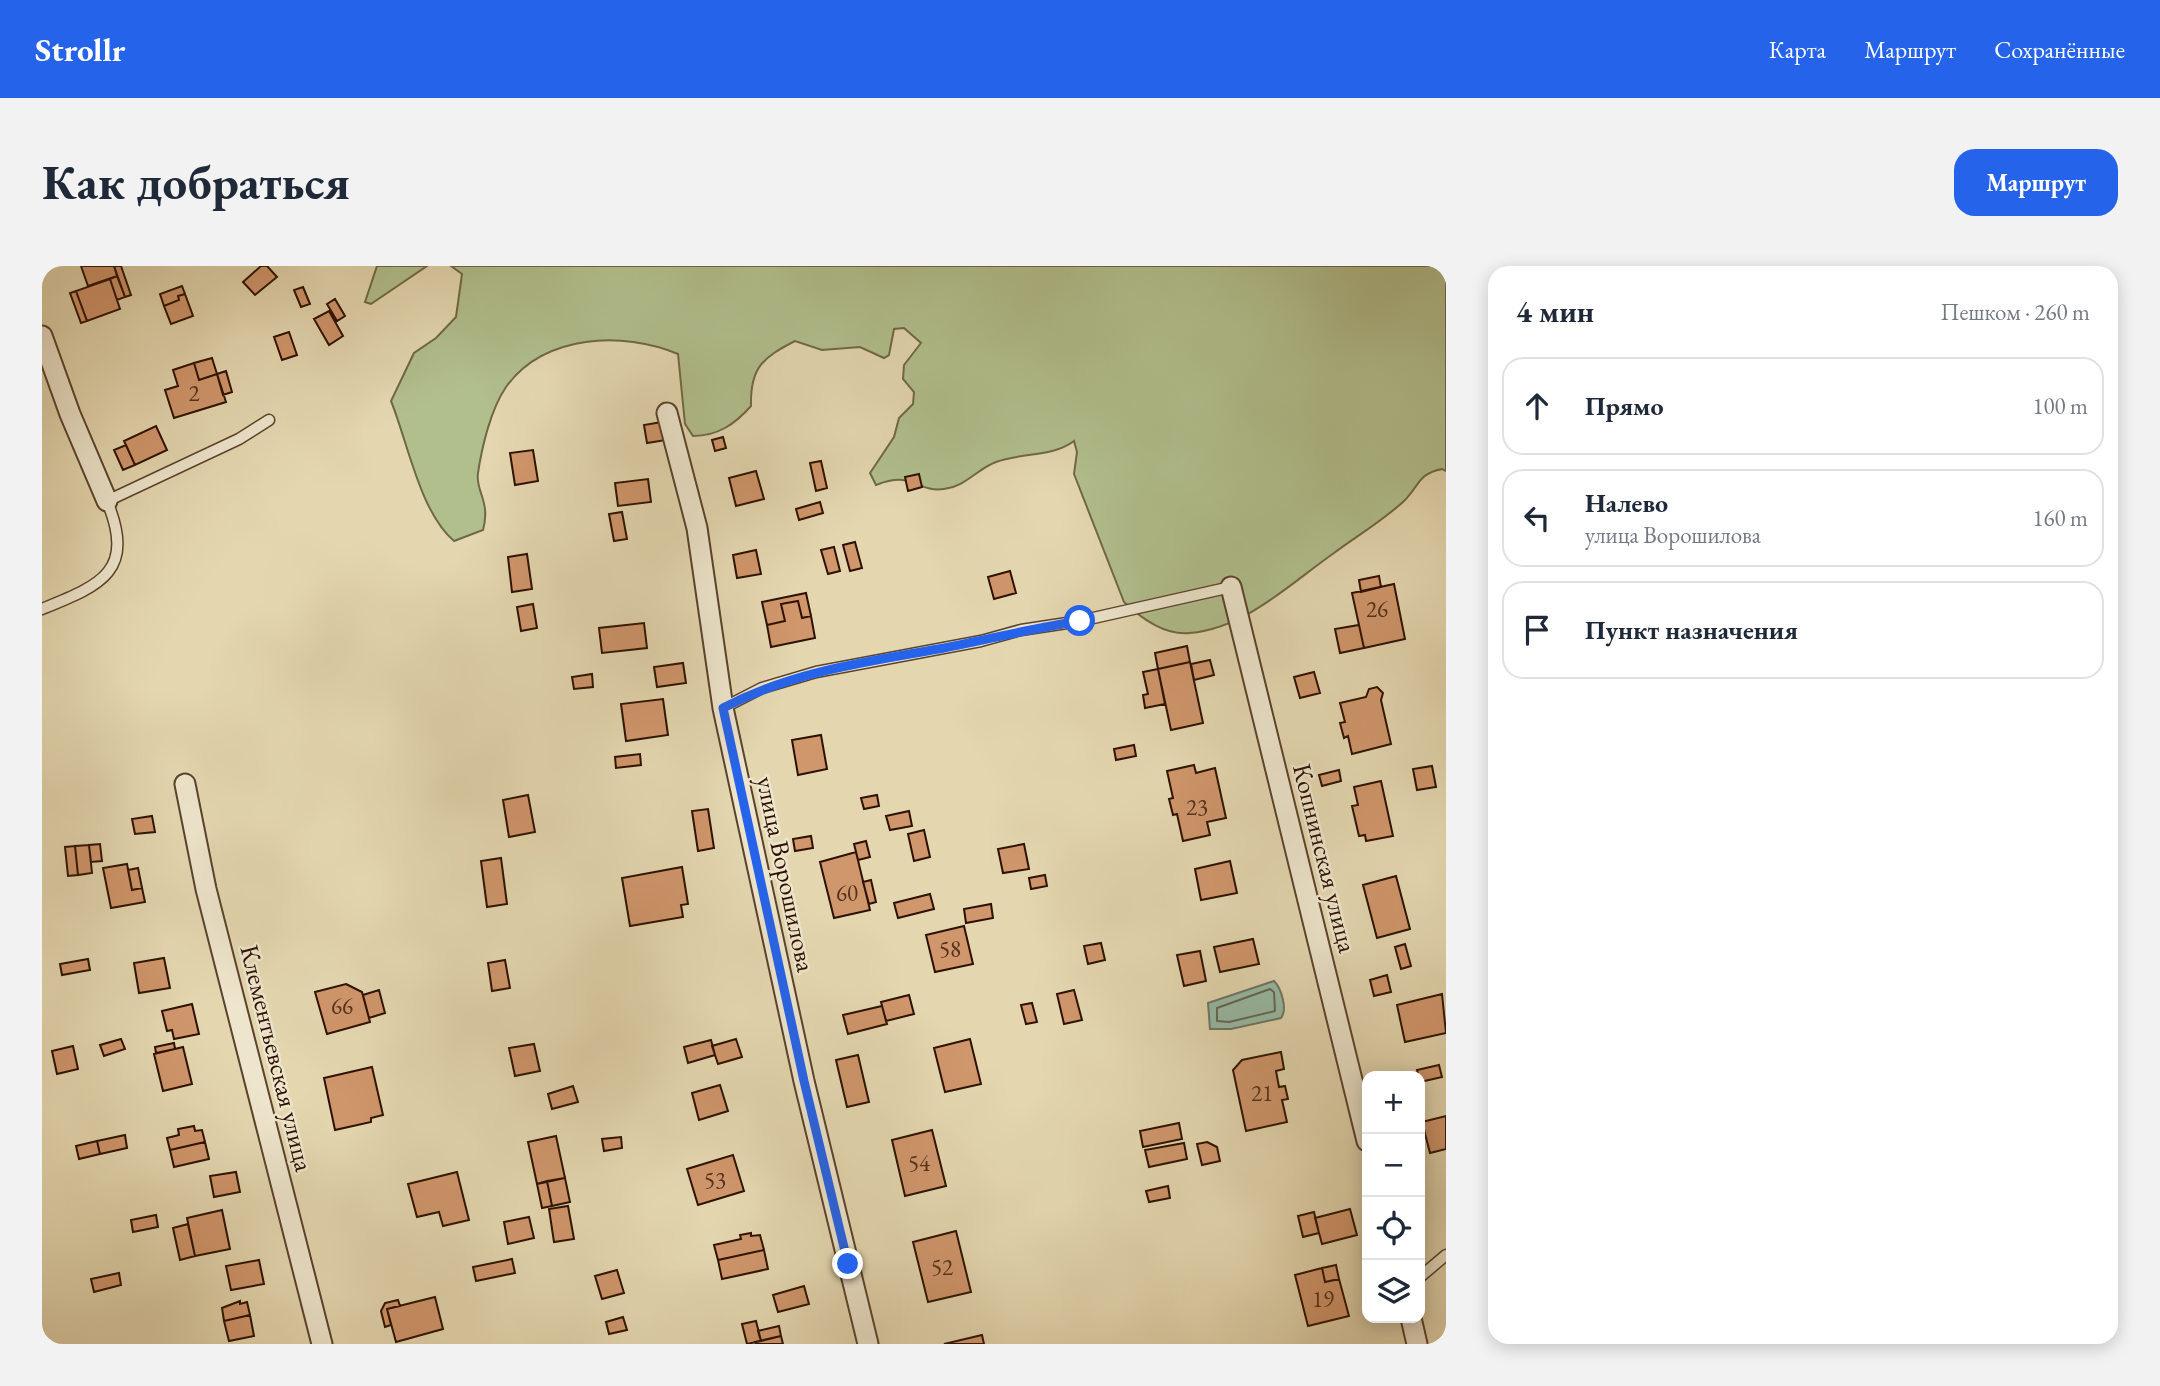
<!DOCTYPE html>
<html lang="ru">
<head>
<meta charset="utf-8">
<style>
  body { margin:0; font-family:"EB Garamond",serif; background:#f2f2f3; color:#1f2937 }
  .controls { position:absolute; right:21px; bottom:21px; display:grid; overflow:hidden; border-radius:14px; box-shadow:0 4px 18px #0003 }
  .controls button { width:63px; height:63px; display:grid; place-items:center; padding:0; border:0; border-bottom:2px solid #e0e1e3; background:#fff; color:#1f2937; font:35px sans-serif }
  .stop { position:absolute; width:21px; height:21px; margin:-16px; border:5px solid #2563eb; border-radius:50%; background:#fff }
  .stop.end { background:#2563eb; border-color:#fff; box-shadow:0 2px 7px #0008 }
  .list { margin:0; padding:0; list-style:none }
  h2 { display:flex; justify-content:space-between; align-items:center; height:91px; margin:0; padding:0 28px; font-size:30px }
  h2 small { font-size:23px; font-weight:400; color:#747a83 }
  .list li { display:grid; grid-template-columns:46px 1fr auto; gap:21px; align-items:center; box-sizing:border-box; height:98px; margin:0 14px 14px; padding:0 14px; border:2px solid #e0e1e3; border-radius:21px }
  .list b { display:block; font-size:26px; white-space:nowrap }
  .list p { margin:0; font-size:23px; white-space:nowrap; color:#747a83 }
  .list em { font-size:23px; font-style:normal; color:#747a83 }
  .icon { flex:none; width:38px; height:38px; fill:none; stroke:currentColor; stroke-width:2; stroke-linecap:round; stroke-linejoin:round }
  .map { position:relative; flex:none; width:1404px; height:1078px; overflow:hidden; border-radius:21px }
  header { display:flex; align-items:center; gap:42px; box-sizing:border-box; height:98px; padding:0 35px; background:#2563eb; color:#fff }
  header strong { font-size:33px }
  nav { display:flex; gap:38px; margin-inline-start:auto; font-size:24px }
  .intro { display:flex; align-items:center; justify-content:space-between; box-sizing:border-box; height:168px; padding:0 42px }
  h1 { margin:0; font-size:49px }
  .button { padding:18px 32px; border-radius:21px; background:#2563eb; color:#fff; font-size:24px; font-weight:700 }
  main { display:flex; gap:42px; padding:0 42px }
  aside { flex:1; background:#fff; border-radius:21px; box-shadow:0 4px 18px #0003 }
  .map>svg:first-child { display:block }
  .green { fill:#b1bf8d; stroke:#6f6846; stroke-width:2 }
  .water { fill:#97baa6; stroke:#6d7664; stroke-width:2 }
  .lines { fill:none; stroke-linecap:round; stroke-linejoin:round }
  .shore { stroke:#626653; stroke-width:2 }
  .building { fill:#d0966c; stroke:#2d1100; stroke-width:2 }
  .service-casing { stroke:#5b422c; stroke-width:13 }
  .minor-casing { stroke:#5b422c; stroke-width:23 }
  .service { stroke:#ede5cc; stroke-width:10 }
  .minor { stroke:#ede5cc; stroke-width:19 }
  .route { stroke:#2563eb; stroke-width:9 }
  .labels { text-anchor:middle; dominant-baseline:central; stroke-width:5; stroke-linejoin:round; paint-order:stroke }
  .number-label { font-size:23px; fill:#56321b }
  .street-label { font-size:26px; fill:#2d1100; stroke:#ede5cc }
</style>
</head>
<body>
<header>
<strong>Strollr</strong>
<nav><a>Карта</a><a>Маршрут</a><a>Сохранённые</a></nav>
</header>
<div class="intro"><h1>Как добраться</h1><a class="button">Маршрут</a></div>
<main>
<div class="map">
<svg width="1404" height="1078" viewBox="0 0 1404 1078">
  <rect width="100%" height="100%" fill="#e4d7b0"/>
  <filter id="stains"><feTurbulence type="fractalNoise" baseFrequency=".00286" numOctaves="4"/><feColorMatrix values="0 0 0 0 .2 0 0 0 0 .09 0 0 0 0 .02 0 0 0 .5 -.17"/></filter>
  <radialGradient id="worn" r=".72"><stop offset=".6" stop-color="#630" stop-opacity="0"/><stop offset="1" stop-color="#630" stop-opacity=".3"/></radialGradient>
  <path class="green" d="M335 0H385L329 38 323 36Z
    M409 0H1404V205L1400 203C1375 208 1378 220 1361 236 1340 255 1315 270 1292 287 1249 317 1204 362 1148 367 1123 370 1100 353 1082 336L1032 208 1035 186 1032 175C1009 192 980 186 954 196 935 203 923 221 902 223 874 227 873 204 834 219L828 207 852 171 857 152 871 138 872 126 861 113 862 99 879 77 862 62 852 63 847 89 842 92 818 81 780 84 753 75C720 92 708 102 709 140 693 158 676 170 651 170L643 158 636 88C581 65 502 68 464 121 449 143 440 180 436 207 433 225 449 235 441 264L412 275C378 246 366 177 349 135L372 87 394 72 414 51 420 8Z"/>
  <path class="water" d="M1232 715C1239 722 1246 743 1239 752L1189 763H1168L1166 737Z"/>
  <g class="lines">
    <path class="shore" d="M1228 723 1232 726 1233 745 1187 756 1175 755V742Z"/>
  </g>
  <path class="building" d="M39 0H72L75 10 46 20Z
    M72 0H79L89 29 83 31Z
    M219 0H225L235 11 213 29 201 16Z
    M75 10 83 31 75 34 68 13Z
    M68 13 78 43 45 55 34 25Z
    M140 20 143 28 136 30 137 34 122 40 118 28Z
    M261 21 268 38 259 41 252 24Z
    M34 25 45 55 39 57 28 27Z
    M143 28 151 50 129 58 122 40 137 34 136 30Z
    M293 33 303 50 295 55 285 38Z
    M287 45 301 70 287 79 272 53Z
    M247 66 255 89 240 94 232 71Z
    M170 92 175 108 157 114 152 97Z
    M152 97 157 114 175 108 184 136 132 152 123 124 136 120 131 104Z
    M184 105 190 126 181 129 175 108Z
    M620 156 624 174 605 177 602 159Z
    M114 160 125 184 93 199 82 175Z
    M681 171 684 182 673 185 670 174Z
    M84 179 93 199 81 204 72 184Z
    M491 184 496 215 473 219 468 187Z
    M779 195 785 222 774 225 768 197Z
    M714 205 722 233 694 240 687 212Z
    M877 208 880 221 866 225 863 211Z
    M606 213 609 236 576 240 573 217Z
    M778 236 781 247 757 254 754 243Z
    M580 246 585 273 572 275 567 248Z
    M813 276 820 302 808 305 801 279Z
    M792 281 798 305 786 308 779 284Z
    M714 284 719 308 695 312 691 289Z
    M485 288 490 323 470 326 466 291Z
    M968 305 974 327 952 333 946 311Z
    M1337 310 1339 321 1319 326 1317 314Z
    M1352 318 1363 373 1322 382 1310 327Z
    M764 327 769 350 760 352 756 335 739 338 743 355 725 359 720 336Z
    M756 335 760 352 769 350 773 372 729 381 725 359 743 355 739 338Z
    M491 338 495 362 479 365 475 341Z
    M602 357 605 382 560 387 557 362Z
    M1317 359 1322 382 1298 387 1293 363Z
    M1145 380 1148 396 1116 403 1113 387Z
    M1168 394 1172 409 1152 414 1149 398Z
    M1148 396 1161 457 1129 464 1116 403Z
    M641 397 644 417 615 421 612 401Z
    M1116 403 1123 438 1103 442 1101 429 1106 428 1101 406Z
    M1272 406 1278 427 1258 432 1252 411Z
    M550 408 551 421 532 423 530 411Z
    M1335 421 1341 427 1339 434 1349 478 1310 488 1306 470 1302 472 1298 457 1303 456 1298 437 1324 431 1327 423Z
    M621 433 626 469 584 475 579 438Z
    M779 469 785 503 756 509 750 474Z
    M1092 479 1094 490 1074 494 1072 483Z
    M598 488 599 499 574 502 573 491Z
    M1152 499 1154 507 1173 502 1184 552 1165 556 1168 569 1141 575 1135 548 1131 549 1127 533 1131 532 1125 505Z
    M1390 500 1394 521 1375 524 1371 503Z
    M1297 504 1299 515 1280 520 1277 509Z
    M1339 515 1351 570 1324 575 1323 569 1317 570 1310 540 1316 539 1312 521Z
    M486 529 493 566 467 571 461 534Z
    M835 529 837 540 822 543 819 532Z
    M666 543 672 582 656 585 650 545Z
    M867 545 870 560 848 564 844 550Z
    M110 550 113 566 93 568 90 553Z
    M882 564 888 591 872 595 866 568Z
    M769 570 771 582 753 585 751 573Z
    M824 575 828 591 816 594 812 578Z
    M58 578 60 595 49 596 47 579Z
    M982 578 987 603 961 607 956 583Z
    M47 579 50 607 36 609 33 580Z
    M33 580 36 609 26 610 23 581Z
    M814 586 828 644 792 652 778 596Z
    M459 592 465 638 445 641 439 595Z
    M1188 595 1195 627 1159 634 1153 603Z
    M85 598 90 624 100 622 103 636 69 642 61 602Z
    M640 601 646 638 639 639 641 651 588 660 580 612Z
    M96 602 100 622 90 624 86 604Z
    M1003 609 1005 620 989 623 987 612Z
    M1354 610 1368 663 1335 672 1321 619Z
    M829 614 834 636 827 638 821 616Z
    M888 628 892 643 856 652 852 637Z
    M949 638 951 652 924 657 922 643Z
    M922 660 931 698 893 706 884 669Z
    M1211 673 1217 698 1178 706 1172 681Z
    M1059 677 1063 694 1046 698 1042 680Z
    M1363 678 1369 700 1359 703 1353 681Z
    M1158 685 1164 715 1142 720 1135 689Z
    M122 692 128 722 97 727 92 697Z
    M46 693 48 704 20 709 18 698Z
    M463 694 468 722 450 725 446 697Z
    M1345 709 1349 726 1332 730 1328 714Z
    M304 718 320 726 328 756 285 768 273 726Z
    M337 724 343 747 327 752 321 729Z
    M1032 724 1040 754 1022 758 1015 728Z
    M1400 728 1404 767 1363 776 1355 739Z
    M867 729 872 748 844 755 839 736Z
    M990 737 995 756 984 758 979 739Z
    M150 738 157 768 132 773 130 764 125 765 120 745Z
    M840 740 845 758 806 768 801 749Z
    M79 773 83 783 62 790 58 779Z
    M694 773 700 791 676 798 670 780Z
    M928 773 939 818 903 826 892 782Z
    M669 774 673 789 646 797 642 781Z
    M132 777 133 783 114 787 113 781Z
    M492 778 498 805 473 810 467 782Z
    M31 780 36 803 15 808 10 785Z
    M141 781 150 818 121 825 112 788Z
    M1239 786 1242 803 1234 805 1237 821 1243 820 1246 833 1240 834 1245 856 1204 865 1191 804 1200 794Z
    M816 789 827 836 805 841 794 794Z
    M1397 799 1400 811 1378 816 1375 804Z
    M330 801 341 849 329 852V856L293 864 282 812Z
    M678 819 686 845 657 854 650 827Z
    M531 820 536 836 510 843 506 828Z
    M1404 850V883L1388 887 1380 856Z
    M1137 857 1140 873 1101 881 1098 865Z
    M152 860 153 865 160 864 163 876 128 884 125 872 137 869 136 863Z
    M890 864 904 920 863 930 850 874Z
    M83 869 85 882 58 888 55 875Z
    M514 870 523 912 495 918 486 876Z
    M579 871 580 882 562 885 560 873Z
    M55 875 58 888 37 893 34 880Z
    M163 876 167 893 132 901 128 884Z
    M1165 876 1175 881 1178 895 1160 899 1155 878Z
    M1142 877 1145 893 1107 901 1103 884Z
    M691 889 702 925 656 939 645 903Z
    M194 906 198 926 172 931 168 910Z
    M415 906 427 954 401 960 397 946 375 951 366 918Z
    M523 912 528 936 510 940 505 915Z
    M505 915 510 940 500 942 495 918Z
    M1126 920 1128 932 1107 936 1104 925Z
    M526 940 532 973 512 976 507 943Z
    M1308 943 1315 969 1280 978 1273 952Z
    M180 944 188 983 153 990 145 952Z
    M1272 946 1277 967 1261 971 1256 950Z
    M114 949 116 961 91 966 89 954Z
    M487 951 492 972 466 978 462 956Z
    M146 958 153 990 138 994 131 962Z
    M914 965 929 1026 886 1036 871 976Z
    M709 967V970L718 969 722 984 676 994 672 979 699 973 698 969Z
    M722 984 726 1003 680 1013 676 994Z
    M470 993 473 1007 434 1015 431 1001Z
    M217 994 222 1018 189 1024 184 1000Z
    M1294 999 1297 1013 1283 1016 1280 1002Z
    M1280 1002 1283 1016 1297 1013 1307 1050 1266 1060 1253 1009Z
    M575 1004 582 1027 560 1033 553 1010Z
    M77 1007 79 1019 52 1026 49 1013Z
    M762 1020 767 1038 736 1046 731 1029Z
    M393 1031 401 1063 354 1076 345 1043Z
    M356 1034 358 1040 345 1043 349 1059 343 1061 339 1045 343 1037Z
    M198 1035V1038L205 1036 208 1049 182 1055 180 1042Z
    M208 1049 212 1070 187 1075 182 1055Z
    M581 1051 585 1064 567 1068 564 1056Z
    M714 1055 719 1075 705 1078 700 1058Z
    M737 1060 739 1070 719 1075 716 1065Z
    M940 1069 942 1078H902Z
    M739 1070 741 1078H714L713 1076Z"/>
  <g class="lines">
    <g class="service-casing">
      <path id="service" d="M0 343C59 319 94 306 65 235L197 173 227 154
        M681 442 720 422 774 406 939 375 979 364 1038 355 1189 321
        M1378 1011 1404 989"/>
    </g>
    <g class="minor-casing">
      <path id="minor" d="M0 70 28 148 65 235
        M625 147 655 262 681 442 762 815 826 1078
        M1189 321 1325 875
        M143 518 164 623 280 1078
        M1369 1052 1375 1078"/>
    </g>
    <use href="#service" class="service"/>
    <use href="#minor" class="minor"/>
  </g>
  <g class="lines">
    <path class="route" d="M806 998 762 815 681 442C752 405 824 396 902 382 948 373 992 362 1038 355"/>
  </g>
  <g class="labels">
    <g class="number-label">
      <text x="152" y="127">2</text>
      <text x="1335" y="343">26</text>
      <text x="1155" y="541">23</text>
      <text x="805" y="627">60</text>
      <text x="908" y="683">58</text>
      <text x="300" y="740">66</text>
      <text x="1220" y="827">21</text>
      <text x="877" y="897">54</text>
      <text x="673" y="914">53</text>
      <text x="900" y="1001">52</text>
      <text x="1281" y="1033">19</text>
    </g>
    <g class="street-label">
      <text transform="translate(1283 592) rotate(76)">Копнинская улица</text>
      <text transform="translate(744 608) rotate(78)">улица Ворошилова</text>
      <text transform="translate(235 792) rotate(76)">Клементьевская улица</text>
    </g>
  </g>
  <rect width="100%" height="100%" filter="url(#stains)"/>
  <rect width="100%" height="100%" fill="url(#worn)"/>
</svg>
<div class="controls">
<button>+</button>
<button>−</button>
<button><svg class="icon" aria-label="locate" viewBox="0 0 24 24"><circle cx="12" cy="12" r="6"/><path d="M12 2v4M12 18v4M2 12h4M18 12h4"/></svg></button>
<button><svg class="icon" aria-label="layers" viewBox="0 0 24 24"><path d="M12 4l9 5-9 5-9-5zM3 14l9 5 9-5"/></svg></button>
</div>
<div class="stop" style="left:1038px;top:355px"></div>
<div class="stop end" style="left:806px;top:998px"></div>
</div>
<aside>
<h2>4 мин<small>Пешком · 260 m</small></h2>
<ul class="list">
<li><svg class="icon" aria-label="ahead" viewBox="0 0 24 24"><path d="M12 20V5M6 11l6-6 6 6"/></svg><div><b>Прямо</b></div><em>100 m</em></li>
<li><svg class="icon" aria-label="left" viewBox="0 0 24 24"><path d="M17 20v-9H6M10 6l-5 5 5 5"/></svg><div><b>Налево</b><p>улица Ворошилова</p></div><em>160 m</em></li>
<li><svg class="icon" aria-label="arrive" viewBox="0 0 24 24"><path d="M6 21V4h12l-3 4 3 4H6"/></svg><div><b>Пункт назначения</b></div></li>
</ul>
</aside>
</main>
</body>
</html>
